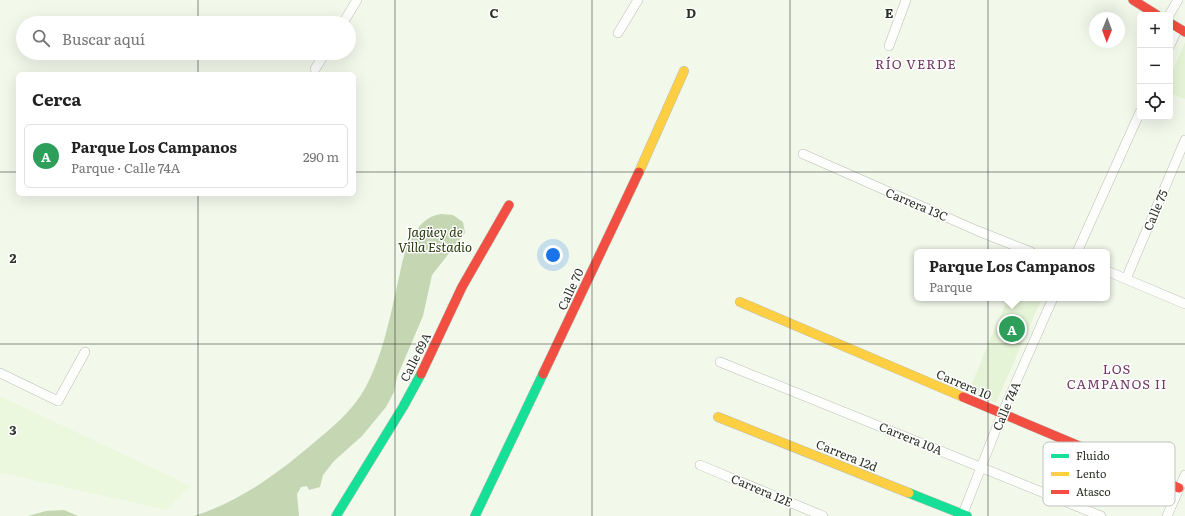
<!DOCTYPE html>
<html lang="es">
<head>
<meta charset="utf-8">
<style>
  body { margin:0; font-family:Literata,serif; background:#f2f2f2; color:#222 }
  .controls { position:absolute; right:12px; top:12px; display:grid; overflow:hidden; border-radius:6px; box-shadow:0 4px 16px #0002 }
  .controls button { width:36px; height:36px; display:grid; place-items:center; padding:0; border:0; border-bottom:1px solid #e0e0e0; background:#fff; color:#222; font:20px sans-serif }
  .compass { position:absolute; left:1089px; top:12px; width:36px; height:36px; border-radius:50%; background:#fff; box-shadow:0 4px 16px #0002; rotate:181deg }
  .you { position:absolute; left:553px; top:255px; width:14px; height:14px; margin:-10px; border:3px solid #fff; border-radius:50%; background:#1a73e8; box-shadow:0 0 0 6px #1a73e833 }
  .badge { display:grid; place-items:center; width:26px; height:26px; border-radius:50%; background:#71776a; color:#fff; font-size:13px; font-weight:700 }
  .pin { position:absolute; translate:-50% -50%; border:2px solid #fff; box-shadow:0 1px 4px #0006 }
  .popup { position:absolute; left:914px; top:249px; width:196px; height:52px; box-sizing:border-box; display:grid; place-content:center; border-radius:6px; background:#fff; filter:drop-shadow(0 1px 3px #0005); font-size:13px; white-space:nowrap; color:#767676 }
  .popup b { font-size:15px; color:#222 }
  .popup::after { content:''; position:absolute; left:50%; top:100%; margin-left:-8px; border:8px solid transparent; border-top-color:#fff }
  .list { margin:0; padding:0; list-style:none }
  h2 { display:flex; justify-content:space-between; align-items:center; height:52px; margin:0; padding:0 16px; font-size:17px }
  h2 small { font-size:13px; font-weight:400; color:#767676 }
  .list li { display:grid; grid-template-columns:26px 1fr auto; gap:12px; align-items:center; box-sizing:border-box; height:64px; margin:0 8px 8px; padding:0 8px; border:1px solid #e0e0e0; border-radius:6px }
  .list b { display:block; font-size:15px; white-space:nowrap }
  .list p { margin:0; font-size:13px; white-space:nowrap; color:#767676 }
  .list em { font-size:13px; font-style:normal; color:#767676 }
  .icon { flex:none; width:22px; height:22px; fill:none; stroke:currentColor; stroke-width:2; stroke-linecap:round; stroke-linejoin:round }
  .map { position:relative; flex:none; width:1185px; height:516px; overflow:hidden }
  .search { position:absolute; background:#fff; box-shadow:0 4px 16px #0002; left:16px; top:16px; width:340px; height:44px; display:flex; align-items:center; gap:10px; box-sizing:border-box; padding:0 14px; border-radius:22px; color:#767676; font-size:15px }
  .panel { position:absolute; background:#fff; box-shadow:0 4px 16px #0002; left:16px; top:72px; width:340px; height:124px; border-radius:6px }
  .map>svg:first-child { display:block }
  .built { fill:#ebf8dd }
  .green { fill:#e5f4d6 }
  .water { fill:#c5d6b3 }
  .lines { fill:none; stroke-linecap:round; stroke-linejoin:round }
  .street-casing { stroke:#b8beb2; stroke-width:10 }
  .fast-casing { stroke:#b8beb2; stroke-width:10 }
  .slow-casing { stroke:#b8beb2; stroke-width:10 }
  .jam-casing { stroke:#b8beb2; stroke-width:10 }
  .street { stroke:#fdfefc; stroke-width:9 }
  .fast { stroke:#16e098; stroke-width:9 }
  .slow { stroke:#ffcf43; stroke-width:9 }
  .jam { stroke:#f24e42; stroke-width:9 }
  .grid { fill:none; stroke:#2b3125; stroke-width:1; stroke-opacity:0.55 }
  .labels { text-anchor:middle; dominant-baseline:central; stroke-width:3; stroke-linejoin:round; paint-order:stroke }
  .street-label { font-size:12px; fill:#2b3125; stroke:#fff }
  .neighbourhood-label { font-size:13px; letter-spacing:1px; fill:#713762; stroke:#fff }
  .water-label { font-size:13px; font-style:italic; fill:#283a09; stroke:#fff }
  .key { fill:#fff; stroke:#bfc1be; stroke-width:1 }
  .key-label { font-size:11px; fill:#2b3125 }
  .grid-label { font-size:13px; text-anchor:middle; font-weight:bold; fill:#2b3125; stroke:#fff; stroke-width:3; stroke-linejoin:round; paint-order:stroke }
</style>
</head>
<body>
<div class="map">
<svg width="1185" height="516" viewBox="0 0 1185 516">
  <rect width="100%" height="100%" fill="#f2f9eb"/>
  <path class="built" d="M0 396 191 486 166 510 2 473 0 475Z"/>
  <path class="green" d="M1185 42V99L1170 93V77Z
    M1008 298H1042L996 403 968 392Z"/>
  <path class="water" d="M441 214 453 215 463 222 465 233 432 275 423 316 397 377 394 392 386 407 362 436 334 461 323 475 320 487 309 490 307 486 301 487 297 494 299 516H194C241 501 280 472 317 440 333 427 349 413 361 395 381 363 389 322 397 286 401 270 403 251 412 237 419 225 427 216 441 214Z
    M64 510 78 516H28L46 511Z"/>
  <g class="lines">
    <g class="street-casing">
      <path id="street" d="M1169 15 1178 0
        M343 23 357 0
        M618 33 638 0
        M1170 45 1178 28
        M889 46 906 0
        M315 69 325 53
        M803 154 978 231 1031 252
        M1077 252 1140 112
        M1107 271 1185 304
        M1126 279 1185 140
        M720 362 1101 516
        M0 373 58 401 85 352
        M700 465 823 516
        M962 516 1002 414 1053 298
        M1167 516 1185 475"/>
    </g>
    <g class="fast-casing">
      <path id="fast" d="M909 493 967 516
        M336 516 403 407 421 374
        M475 516 543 374"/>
    </g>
    <g class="slow-casing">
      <path id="slow" d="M639 172 684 71
        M740 302 963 397
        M718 417 909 493"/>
    </g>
    <g class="jam-casing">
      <path id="jam" d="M1133 0 1157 15
        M1170 23 1185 32
        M421 374 462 287 509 205
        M543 374 639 172
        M963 397 1179 488"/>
    </g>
    <use href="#street" class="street"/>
    <use href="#fast" class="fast"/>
    <use href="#slow" class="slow"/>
    <use href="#jam" class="jam"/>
  </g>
  <path class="grid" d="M198 0V23M395 0V516M592 0V516M790 0V516M988 0V516M198 53V74M0 172H18M354 172H1185M198 194V516M0 344H1185"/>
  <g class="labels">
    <g class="street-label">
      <text transform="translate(917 204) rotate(23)">Carrera 13C</text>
      <text transform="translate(1155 210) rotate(-67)">Calle 75</text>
      <text transform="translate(570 289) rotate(-65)">Calle 70</text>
      <text transform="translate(415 357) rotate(-63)">Calle 69A</text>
      <text transform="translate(964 384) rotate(23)">Carrera 10</text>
      <text transform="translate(1006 406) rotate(-67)">Calle 74A</text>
      <text transform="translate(911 438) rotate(22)">Carrera 10A</text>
      <text transform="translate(847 455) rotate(22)">Carrera 12d</text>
      <text transform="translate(762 490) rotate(23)">Carrera 12E</text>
    </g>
    <g class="neighbourhood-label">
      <text x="916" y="63">RÍO VERDE</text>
      <text x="1117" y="368">LOS<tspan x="1117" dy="15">CAMPANOS II</tspan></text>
    </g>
    <g class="water-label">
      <text x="435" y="231">Jagüey de<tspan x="435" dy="15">Villa Estadio</tspan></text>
    </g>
  </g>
  <rect x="1043" y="442" width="132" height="64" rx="6" class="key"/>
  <rect x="1051" y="454" width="18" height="4" fill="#16e098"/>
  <rect x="1051" y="472" width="18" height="4" fill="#ffcf43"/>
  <rect x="1051" y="490" width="18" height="4" fill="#f24e42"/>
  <g class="key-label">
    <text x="1076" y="460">Fluido</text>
    <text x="1076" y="478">Lento</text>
    <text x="1076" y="496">Atasco</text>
  </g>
  <g class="grid-label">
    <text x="494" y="18">C</text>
    <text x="691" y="18">D</text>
    <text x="889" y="18">E</text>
    <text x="13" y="263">2</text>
    <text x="13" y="435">3</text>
  </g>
</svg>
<div class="controls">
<button>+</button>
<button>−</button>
<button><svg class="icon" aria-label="locate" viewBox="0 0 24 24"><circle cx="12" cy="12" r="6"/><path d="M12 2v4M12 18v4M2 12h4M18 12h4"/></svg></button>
</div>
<svg class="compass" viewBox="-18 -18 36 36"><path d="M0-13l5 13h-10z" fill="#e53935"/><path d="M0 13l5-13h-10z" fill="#767676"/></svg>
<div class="you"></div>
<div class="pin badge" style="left:1012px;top:329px;background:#2e9e5b">A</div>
<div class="popup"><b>Parque Los Campanos</b>Parque</div>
<div class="search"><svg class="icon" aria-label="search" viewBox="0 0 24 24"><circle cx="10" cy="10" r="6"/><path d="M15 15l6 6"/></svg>Buscar aquí</div>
<section class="panel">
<h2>Cerca<small></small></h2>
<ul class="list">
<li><span class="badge" style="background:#2e9e5b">A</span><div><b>Parque Los Campanos</b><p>Parque · Calle 74A</p></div><em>290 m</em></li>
</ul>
</section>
</div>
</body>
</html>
